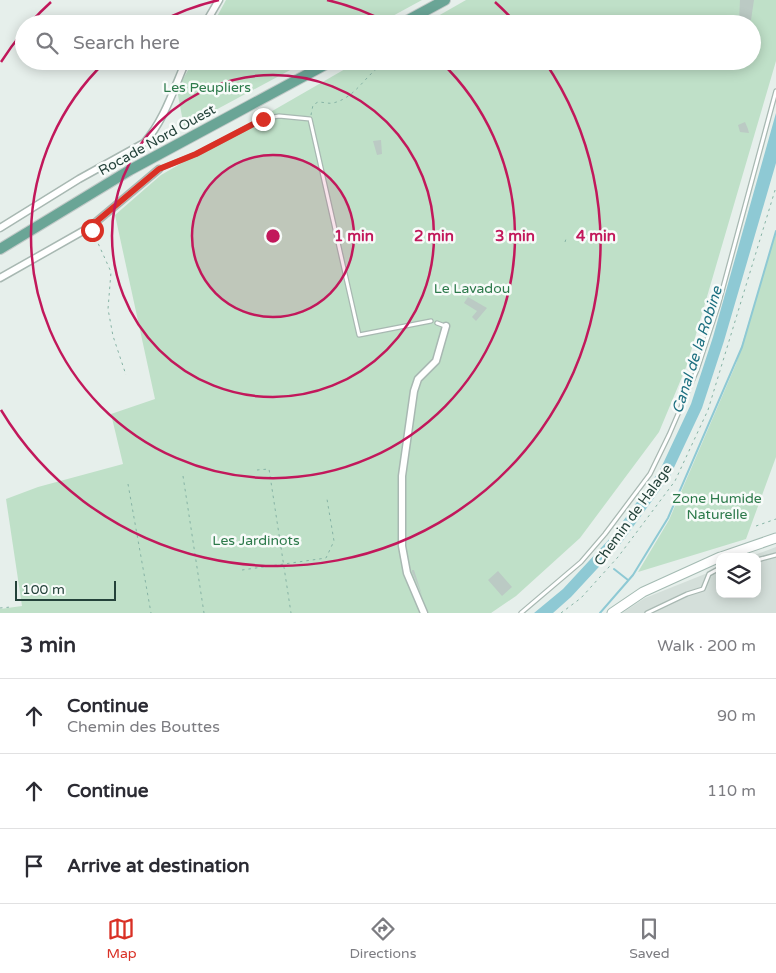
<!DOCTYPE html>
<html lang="en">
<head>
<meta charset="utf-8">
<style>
  body { margin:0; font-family:"Varela Round",sans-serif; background:#f7f7f7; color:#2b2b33 }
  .controls { position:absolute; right:15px; bottom:15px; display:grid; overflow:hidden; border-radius:10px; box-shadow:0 2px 12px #0003 }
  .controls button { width:45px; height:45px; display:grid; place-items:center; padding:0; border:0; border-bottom:1px solid #e1e1e2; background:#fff; color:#2b2b33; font:25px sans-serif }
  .scale { position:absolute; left:15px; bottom:12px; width:101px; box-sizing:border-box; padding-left:5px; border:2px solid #24423a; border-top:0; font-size:14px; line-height:18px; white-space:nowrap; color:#24423a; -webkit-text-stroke:4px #f7fbf9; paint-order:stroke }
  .stop { position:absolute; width:15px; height:15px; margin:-11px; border:4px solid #d93025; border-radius:50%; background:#fff }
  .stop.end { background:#d93025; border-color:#fff; box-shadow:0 1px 5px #0008 }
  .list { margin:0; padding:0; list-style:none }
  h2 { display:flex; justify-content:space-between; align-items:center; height:65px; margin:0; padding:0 20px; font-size:21px }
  h2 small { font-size:16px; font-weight:400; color:#7c7c81 }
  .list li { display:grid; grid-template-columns:32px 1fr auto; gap:15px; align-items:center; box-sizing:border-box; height:75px; padding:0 20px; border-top:1px solid #e1e1e2 }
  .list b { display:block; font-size:19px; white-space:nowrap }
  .list p { margin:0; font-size:16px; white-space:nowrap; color:#7c7c81 }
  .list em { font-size:16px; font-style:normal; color:#7c7c81 }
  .icon { flex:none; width:28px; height:28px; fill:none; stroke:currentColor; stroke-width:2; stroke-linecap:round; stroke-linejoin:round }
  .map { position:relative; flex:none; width:776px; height:613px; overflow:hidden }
  .search { position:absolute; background:#fff; box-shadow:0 2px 12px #0003; left:15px; right:15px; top:15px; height:55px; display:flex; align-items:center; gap:12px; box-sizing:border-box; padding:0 18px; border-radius:28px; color:#7c7c81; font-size:19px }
  .sheet { height:290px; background:#fff }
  nav { display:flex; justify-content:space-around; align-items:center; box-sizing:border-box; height:70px; border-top:1px solid #e1e1e2; background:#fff; font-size:14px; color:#7c7c81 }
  nav a { display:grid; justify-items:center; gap:2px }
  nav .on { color:#d93025 }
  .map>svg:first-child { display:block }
  .built { fill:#d4dfda }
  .green { fill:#bfe0c8 }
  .water { fill:#8ec9d4 }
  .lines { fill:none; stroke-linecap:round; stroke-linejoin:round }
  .stream { stroke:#8ec9d4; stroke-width:2 }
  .building { fill:#bbcac4 }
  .lane-casing { stroke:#a8b8b2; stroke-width:5.5 }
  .street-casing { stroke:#a8b8b2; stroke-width:9 }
  .secondary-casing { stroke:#a4bbb3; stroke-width:11 }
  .primary-casing { stroke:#c2cac8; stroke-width:12 }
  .path { stroke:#86b3a5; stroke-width:1; stroke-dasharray:2.5 4; stroke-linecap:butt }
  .lane { stroke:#fff; stroke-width:3 }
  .street { stroke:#fff; stroke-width:6 }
  .secondary { stroke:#fff; stroke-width:9 }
  .primary { stroke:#6aa596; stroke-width:10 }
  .route { stroke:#d93025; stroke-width:6 }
  .ring { fill:none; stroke:#c2185b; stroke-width:2.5 }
  .labels { text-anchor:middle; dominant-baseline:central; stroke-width:5; stroke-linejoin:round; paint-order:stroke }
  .park-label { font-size:14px; fill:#2d7a4b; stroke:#f7fbf9 }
  .street-label { font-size:14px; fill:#24423a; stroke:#f7fbf9 }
  .water-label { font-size:15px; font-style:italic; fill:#1c6f80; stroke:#f7fbf9 }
  .centre { fill:#c2185b; stroke:#f7fbf9; stroke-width:2.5 }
  .ring-label { font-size:15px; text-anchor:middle; font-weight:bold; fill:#c2185b; stroke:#f7fbf9; stroke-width:5; stroke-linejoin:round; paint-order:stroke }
</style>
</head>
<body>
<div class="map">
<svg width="776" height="613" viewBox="0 0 776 613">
  <rect width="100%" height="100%" fill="#e6efeb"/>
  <path class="built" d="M776 547V613H622L645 598 720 568V594H757V557H749Z"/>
  <path class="green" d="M226 0H422L378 24H213Z
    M466 0H776V61L687 365 659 432 580 538 516 596 491 613H0V609L22 606 6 499 38 487 123 464 111 414 155 399 115 215 161 175 359 61H752V24H424Z
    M193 61H307L184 127 177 90Z
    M776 233V457L746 539 638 572 669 520 736 364Z"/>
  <path class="water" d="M776 113V163L724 341 702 408 670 476 622 542 571 597 553 613H534L563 589 613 535 660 470 691 404 713 337Z"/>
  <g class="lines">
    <path class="stream" d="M614 569 628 580
      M600 613 633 575 668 518 742 347 776 231"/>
  </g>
  <path class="building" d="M740 0H754L751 20 739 21Z
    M745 122 748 129 749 133 740 132 738 125Z
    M381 140 382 154 377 155 373 141Z
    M468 297 487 308 476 321 472 317 477 311 464 303Z
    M412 570H414L422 595 412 572Z
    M498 571 512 587 502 596 488 580Z"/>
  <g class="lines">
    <g class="lane-casing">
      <path id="lane" d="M159 169 196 154 263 119 279 116 310 119 359 335 431 321
        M437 323 445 326
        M757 560 776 555
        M521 613 581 562 605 534 650 474 669 435 697 370 718 306 776 91
        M647 613 687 594 703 589 709 574 720 568"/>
    </g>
    <g class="street-casing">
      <path id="street" d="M205 24 219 0
        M0 228 79 179 144 143C164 121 174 88 186 61
        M0 278 90 227 159 169
        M424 613 407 573 402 546V476L414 391 418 379 436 361 446 326"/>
    </g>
    <g class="secondary-casing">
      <path id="secondary" d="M721 557 776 538
        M612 613 643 592 720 557"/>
    </g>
    <g class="primary-casing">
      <path id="primary" d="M401 24 445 0
        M0 249 130 170 332 61"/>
    </g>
    <path class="path" d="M311 115 313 105 318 102C323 102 329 104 333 103 359 97 367 69 390 61
      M93 232 111 272 108 309 113 336 126 375
      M565 242 567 236
      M257 470 269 469 291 613
      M183 476 204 613
      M128 484 151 613
      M756 526 776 519
      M242 570 326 558 334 541 327 499
      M0 608 11 607
      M561 613 581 598 618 557 675 481 708 410 776 187"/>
    <use href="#lane" class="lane"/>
    <use href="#street" class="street"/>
    <use href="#secondary" class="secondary"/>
    <use href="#primary" class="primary"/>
  </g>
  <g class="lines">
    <path class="route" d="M92 230 90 227 159 169 196 154 263 119"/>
  </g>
  <circle cx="273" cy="236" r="81" fill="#c2185b" fill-opacity=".12"/>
  <g class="ring">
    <circle cx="273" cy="236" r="81"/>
    <circle cx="273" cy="236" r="161"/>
    <path d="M158 23A242 242 0 0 1 219 0M327 0A242 242 0 0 1 388 23M441 62A242 242 0 1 1 105 62"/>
    <path d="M1 62A323 323 0 0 1 22 33M31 22A323 323 0 0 1 51 2M495 2A323 323 0 0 1 515 22M545 62A323 323 0 1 1 1 410"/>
  </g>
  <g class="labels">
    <g class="park-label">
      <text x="207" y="87">Les Peupliers</text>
      <text x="472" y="288">Le Lavadou</text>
      <text x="717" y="498">Zone Humide<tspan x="717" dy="16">Naturelle</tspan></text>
      <text x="256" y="540">Les Jardinots</text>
    </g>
    <g class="street-label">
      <text transform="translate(157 140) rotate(-29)">Rocade Nord Ouest</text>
      <text transform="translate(633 515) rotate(-54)">Chemin de Halage</text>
    </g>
    <g class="water-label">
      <text transform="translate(697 350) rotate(-72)">Canal de la Robine</text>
    </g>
  </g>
  <circle cx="273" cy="236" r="8" class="centre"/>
  <g class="ring-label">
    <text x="354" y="241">1 min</text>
    <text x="434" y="241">2 min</text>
    <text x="515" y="241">3 min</text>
    <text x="596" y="241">4 min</text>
  </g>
</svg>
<div class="controls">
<button><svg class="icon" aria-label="layers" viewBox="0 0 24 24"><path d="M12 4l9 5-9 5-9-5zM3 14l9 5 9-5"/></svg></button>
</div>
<div class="scale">100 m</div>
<div class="stop" style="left:92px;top:230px"></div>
<div class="stop end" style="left:263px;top:119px"></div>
<div class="search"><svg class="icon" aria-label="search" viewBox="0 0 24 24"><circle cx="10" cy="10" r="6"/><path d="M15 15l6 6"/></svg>Search here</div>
</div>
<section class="sheet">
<h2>3 min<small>Walk · 200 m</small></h2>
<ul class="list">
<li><svg class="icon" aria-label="ahead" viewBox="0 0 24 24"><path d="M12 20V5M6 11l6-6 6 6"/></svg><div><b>Continue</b><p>Chemin des Bouttes</p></div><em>90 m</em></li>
<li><svg class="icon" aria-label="ahead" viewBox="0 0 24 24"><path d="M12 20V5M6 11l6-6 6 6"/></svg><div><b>Continue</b></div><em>110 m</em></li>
<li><svg class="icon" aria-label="arrive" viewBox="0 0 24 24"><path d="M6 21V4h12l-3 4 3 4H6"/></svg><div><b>Arrive at destination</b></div></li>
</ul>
</section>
<nav>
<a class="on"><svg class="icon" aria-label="map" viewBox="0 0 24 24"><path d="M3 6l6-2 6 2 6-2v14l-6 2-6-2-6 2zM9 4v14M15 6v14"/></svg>Map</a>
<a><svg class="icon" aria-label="directions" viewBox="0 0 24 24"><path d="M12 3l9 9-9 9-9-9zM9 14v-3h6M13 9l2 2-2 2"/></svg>Directions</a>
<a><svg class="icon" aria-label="saved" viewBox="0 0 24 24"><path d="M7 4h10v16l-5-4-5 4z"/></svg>Saved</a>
</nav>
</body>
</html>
